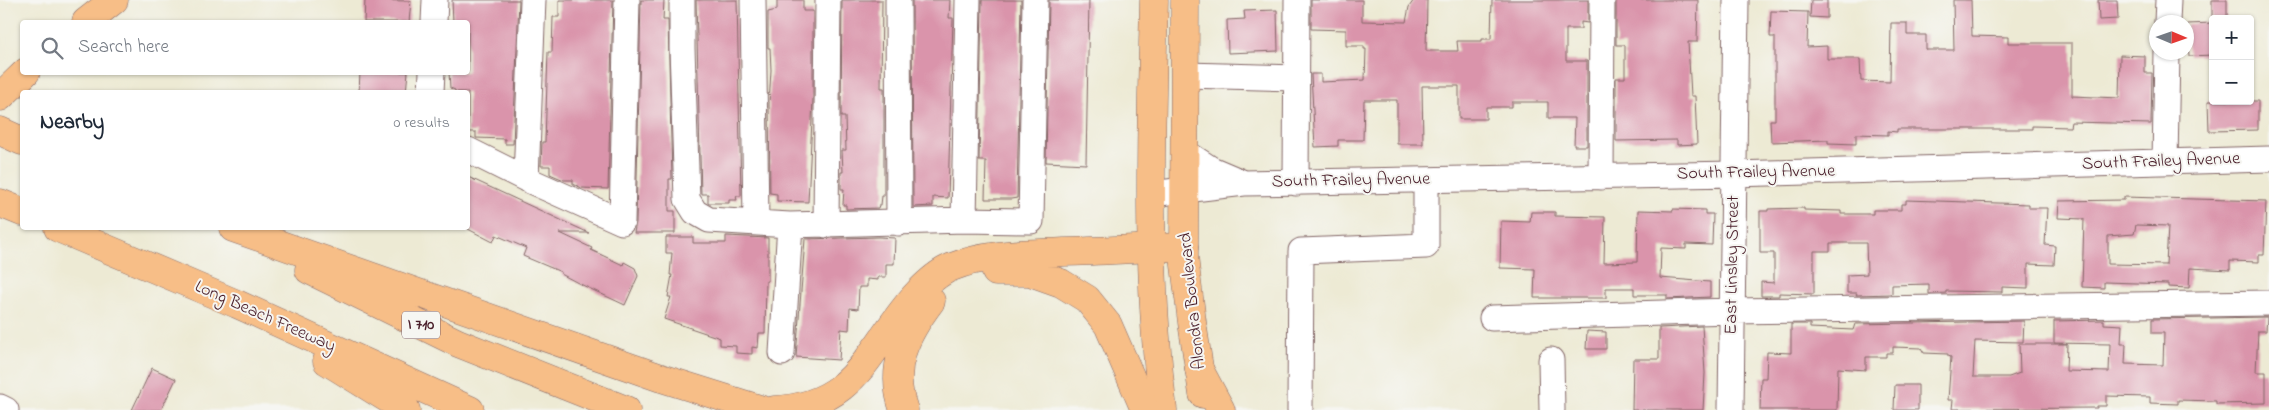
<!DOCTYPE html>
<html lang="en">
<head>
<meta charset="utf-8">
<style>
  body { margin:0; font-family:"Indie Flower",sans-serif; background:#f2f2f3; color:#1f2937 }
  .controls { position:absolute; right:15px; top:15px; display:grid; overflow:hidden; border-radius:5px; box-shadow:0 1px 4px #0004 }
  .controls button { width:45px; height:45px; display:grid; place-items:center; padding:0; border:0; border-bottom:1px solid #e0e1e3; background:#fff; color:#1f2937; font:25px sans-serif }
  .compass { position:absolute; left:2149px; top:15px; width:45px; height:45px; border-radius:50%; background:#fff; box-shadow:0 1px 4px #0004; rotate:92deg }
  .list { margin:0; padding:0; list-style:none }
  h2 { display:flex; justify-content:space-between; align-items:center; height:65px; margin:0; padding:0 20px; font-size:21px }
  h2 small { font-size:16px; font-weight:400; color:#747a83 }
  .icon { flex:none; width:28px; height:28px; fill:none; stroke:currentColor; stroke-width:2; stroke-linecap:round; stroke-linejoin:round }
  .map { position:relative; flex:none; width:2269px; height:410px; overflow:hidden }
  .search { position:absolute; background:#fff; box-shadow:0 1px 4px #0004; left:20px; top:20px; width:450px; height:55px; display:flex; align-items:center; gap:12px; box-sizing:border-box; padding:0 18px; border-radius:5px; color:#747a83; font-size:19px }
  .panel { position:absolute; background:#fff; box-shadow:0 1px 4px #0004; left:20px; top:90px; width:450px; height:140px; border-radius:5px }
  .map>svg:first-child { display:block }
  .building { fill:#da94ab; fill-rule:evenodd }
  .lines { fill:none; stroke-linecap:round; stroke-linejoin:round }
  .minor-casing { stroke:#836666; stroke-width:27 }
  .major-casing { stroke:#836666; stroke-width:29 }
  .highway-casing { stroke:#836666; stroke-width:29 }
  .minor { stroke:#fff; stroke-width:25 }
  .major { stroke:#f7be87; stroke-width:28 }
  .highway { stroke:#f7be87; stroke-width:28 }
  .labels { text-anchor:middle; dominant-baseline:central; stroke-width:4; stroke-linejoin:round; paint-order:stroke }
  .shield { fill:#f6f6f2; stroke:#7e6067; stroke-width:1 }
  .shield-label { font-size:16px; font-weight:bold; fill:#4a1f2b }
  .street-label { font-size:18px; fill:#4a1f2b; stroke:#f6f6f2 }
</style>
</head>
<body>
<div class="map">
<svg width="2269" height="410" viewBox="0 0 2269 410">
  <rect width="100%" height="100%" fill="#f6f6f2"/>
  <filter id="ink" filterUnits="userSpaceOnUse"><feTurbulence type="fractalNoise" baseFrequency=".02" numOctaves="2"/><feDisplacementMap in="SourceGraphic" scale="10" xChannelSelector="R" yChannelSelector="G"/><feConvolveMatrix kernelMatrix="1 2 1 2 8 2 1 2 1" color-interpolation-filters="sRGB"/></filter>
  <filter id="wash" filterUnits="userSpaceOnUse"><feTurbulence type="fractalNoise" baseFrequency=".0096" numOctaves="4" result="noise"/><feDisplacementMap in="SourceGraphic" scale="20" xChannelSelector="R" yChannelSelector="G"/><feGaussianBlur stdDeviation="1.12" result="paint"/><feColorMatrix in="noise" values="0 0 0 0 0 0 0 0 0 0 0 0 0 0 0 0 0 1.4 0 .05"/><feComposite in="paint" operator="in"/></filter>
  <g filter="url(#wash)">
    <rect width="100%" height="100%" fill="#edead4"/>
    <g id="blocks">
      <path class="building" d="M365 0 411 1 409 22H364Z
        M452 0H519L513 144H505V139L476 138V132H468V92H455V90L450 88 449 72H468V22H453Z
        M559 0H613L608 189 582 188 573 184V180H564L550 174V166H541L542 142H545L548 52H552L553 17H559Z
        M641 0H664L663 20H668L672 179H669V211H675V233H634L636 222Z
        M696 0H737L741 196H736L737 200H729V203H708V194H701Z
        M777 0H803V11H813V99L808 202 777 201V194L770 193 769 104 771 70 770 48H768V12L777 10Z
        M842 0H882L881 88H884V196H882L881 205H879L878 208 846 209V205H843L844 189H841V172H843L842 150H846L845 117H841Z
        M912 0H950L949 18H953L948 198 933 197V206L913 207Z
        M982 0H1021L1017 198 1011 199H985L986 161H979Z
        M1049 0H1089L1086 164 1046 162Z
        M1311 0H1362V21L1406 22 1409 7 1414 0H1427L1426 51H1458L1457 41H1482V39H1491L1492 0H1588V23L1581 22V29H1566V61H1587V146H1574L1575 118H1548V102H1512V107H1486V119H1459V86H1422L1423 144H1397V100H1364L1363 140H1338V146L1315 147 1311 74H1321V82L1365 80 1366 49H1364V46H1346V30L1311 29Z
        M1616 0H1698L1697 42H1688L1691 96H1695L1697 144 1677 145V140L1616 141V78H1625V45H1616Z
        M1811 0H1827V18L1810 17Z
        M1953 0H1971L1972 36 2008 37V43H2072V96L2119 98 2120 55 2145 56V73H2152L2151 124 2071 122 2070 127 2032 126V129H1897V132L1888 131V135L1856 134V144L1828 143V140L1771 142 1770 120H1775V37H1770L1771 11 1808 12 1807 47 1827 46V59H1860L1861 81 1890 82 1891 23H1907V35H1926V50H1954Z
        M2098 0H2117L2118 19 2099 20Z
        M2212 0H2227V19H2212Z
        M1277 10 1278 51 1228 53 1227 20 1245 19 1244 11Z
        M2213 23V55L2189 56 2187 24Z
        M360 72H408L406 92H359Z
        M2208 101H2258V130L2209 131Z
        M468 177 589 233H560L592 248 591 250 623 265 624 262 635 268 638 276 625 305 578 283 561 274V272L523 256 526 248 496 235 493 242 468 229Z
        M2124 197 2266 201 2264 255H2259V262L2230 261V270L2190 268 2189 288 2168 287V284L2104 282V288L2082 287 2084 219 2058 218 2059 201 2124 200ZM2136 225 2168 226 2166 265 2108 264V236L2134 234Z
        M1906 200 2029 204V208H2047L2045 245 2055 246 2054 265 2028 264V288L2002 287V292L1946 291V293L1929 294V284L1892 285V294L1856 295 1857 293H1847V275L1867 274 1866 243H1830V251H1814V294L1779 293V296H1761V282L1774 283V253H1760V211H1768V209L1804 208V210L1841 211V214H1873V210H1901V204H1906Z
        M1673 209 1705 210V214H1713L1712 245 1686 244V249L1661 248 1660 278 1710 282V297L1667 299V295H1634V288H1606V298H1534L1535 269 1500 268 1501 221 1530 222 1531 212H1555V216L1605 217 1604 263 1637 262 1638 210 1673 211Z
        M726 236 768 238V281H766L765 333H759L758 348 752 347V354L736 353V346L720 345V338L664 319 671 297H668L672 275H670L672 253H666V237H693V243H726Z
        M879 237 895 238 894 264H886V277H878V280L867 279V287H859L858 309 850 308 849 330 841 329 839 360 796 357 805 239Z
        M2267 317 2266 331H2258L2256 372H2266V403L2216 404V401L2178 400V404L2150 403V397L2106 396V406H2097V408L1952 409 1953 400H1948L1951 357 1948 356V354L1924 353 1921 348 1893 347V353H1886V357H1866V370L1838 368 1837 410H1760L1761 378H1766L1767 352 1791 353V324H1810V328L1853 330 1855 324 2024 321 2023 342 1975 341 1973 377H2009L2020 373 2019 344H2067L2066 371 2109 372 2110 344 2054 343V321L2104 320V324L2122 325 2121 344H2126L2125 364 2163 365 2164 333H2152V319Z
        M1702 326 1705 373 1703 410H1632L1633 359H1659V328Z
        M1587 331 1606 332V349H1586Z
        M152 368 176 379 161 410H132Z
        M1895 385H1918V410H1894Z"/>
    </g>
  </g>
  <g filter="url(#ink)">
    <use href="#blocks" fill-opacity="0" stroke="#836666" stroke-width="1"/>
    <g class="lines">
      <g class="minor-casing">
        <path id="minor" d="M682 0V48L687 199 695 212 709 220 790 225 964 220 1031 221 1035 0
          M753 0 756 222
          M898 0 899 223
          M434 22 435 0
          M2167 22 2168 0
          M1186 75 1296 78
          M431 92 432 72
          M468 150 526 179 622 222 627 0
          M1185 152 1211 169 1244 183
          M2165 162 2167 52
          M1601 177 1602 0
          M526 179 533 0
          M1296 183 1297 0
          M1151 194 1244 183 1734 174 2269 159
          M964 220 968 0
          M826 225 828 0
          M1492 318 1732 311 2269 303
          M782 353 790 225
          M1551 360 1552 410
          M0 407 6 410
          M1300 410 1301 251 1426 246V180
          M1731 410 1736 0"/>
      </g>
      <g class="major-casing">
        <path id="major" d="M1154 0C1151 137 1146 274 1163 410
          M1185 0 1184 257 1192 322 1203 394
          M86 22 114 0
          M0 97 26 72"/>
      </g>
      <g class="highway-casing">
        <path id="highway" d="M0 131 22 141
          M0 203 22 212
          M58 228 237 304 470 410
          M233 228 661 378 763 410
          M309 270 458 343 626 410
          M996 272H1030L1061 283 1087 299 1108 325 1145 410
          M327 361 406 410
          M1199 369 1221 410
          M774 410C856 406 867 351 914 297 924 286 937 273 952 267 986 253 1027 254 1064 252 1104 251 1144 248 1184 247
          M904 410C888 368 906 334 931 301"/>
      </g>
      <use href="#minor" class="minor"/>
      <use href="#major" class="major"/>
      <use href="#highway" class="highway"/>
    </g>
  </g>
  <g class="labels">
    <rect class="shield" x="402" y="311.5" width="38" height="27" rx="4"/>
    <g class="shield-label">
      <text x="421" y="325">I 710</text>
    </g>
    <g class="street-label">
      <text transform="translate(2161 162) rotate(-2)">South Frailey Avenue</text>
      <text transform="translate(1756 173) rotate(-1)">South Frailey Avenue</text>
      <text transform="translate(1351 181) rotate(-1)">South Frailey Avenue</text>
      <text transform="translate(1733 265) rotate(-89)">East Linsley Street</text>
      <text transform="translate(1193 301) rotate(-96)">Alondra Boulevard</text>
      <text transform="translate(265 317) rotate(24)">Long Beach Freeway</text>
    </g>
  </g>
</svg>
<div class="controls">
<button>+</button>
<button>−</button>
</div>
<svg class="compass" viewBox="-18 -18 36 36"><path d="M0-13l5 13h-10z" fill="#e53935"/><path d="M0 13l5-13h-10z" fill="#747a83"/></svg>
<div class="search"><svg class="icon" aria-label="search" viewBox="0 0 24 24"><circle cx="10" cy="10" r="6"/><path d="M15 15l6 6"/></svg>Search here</div>
<section class="panel">
<h2>Nearby<small>0 results</small></h2>
<ul class="list">
</ul>
</section>
</div>
</body>
</html>
